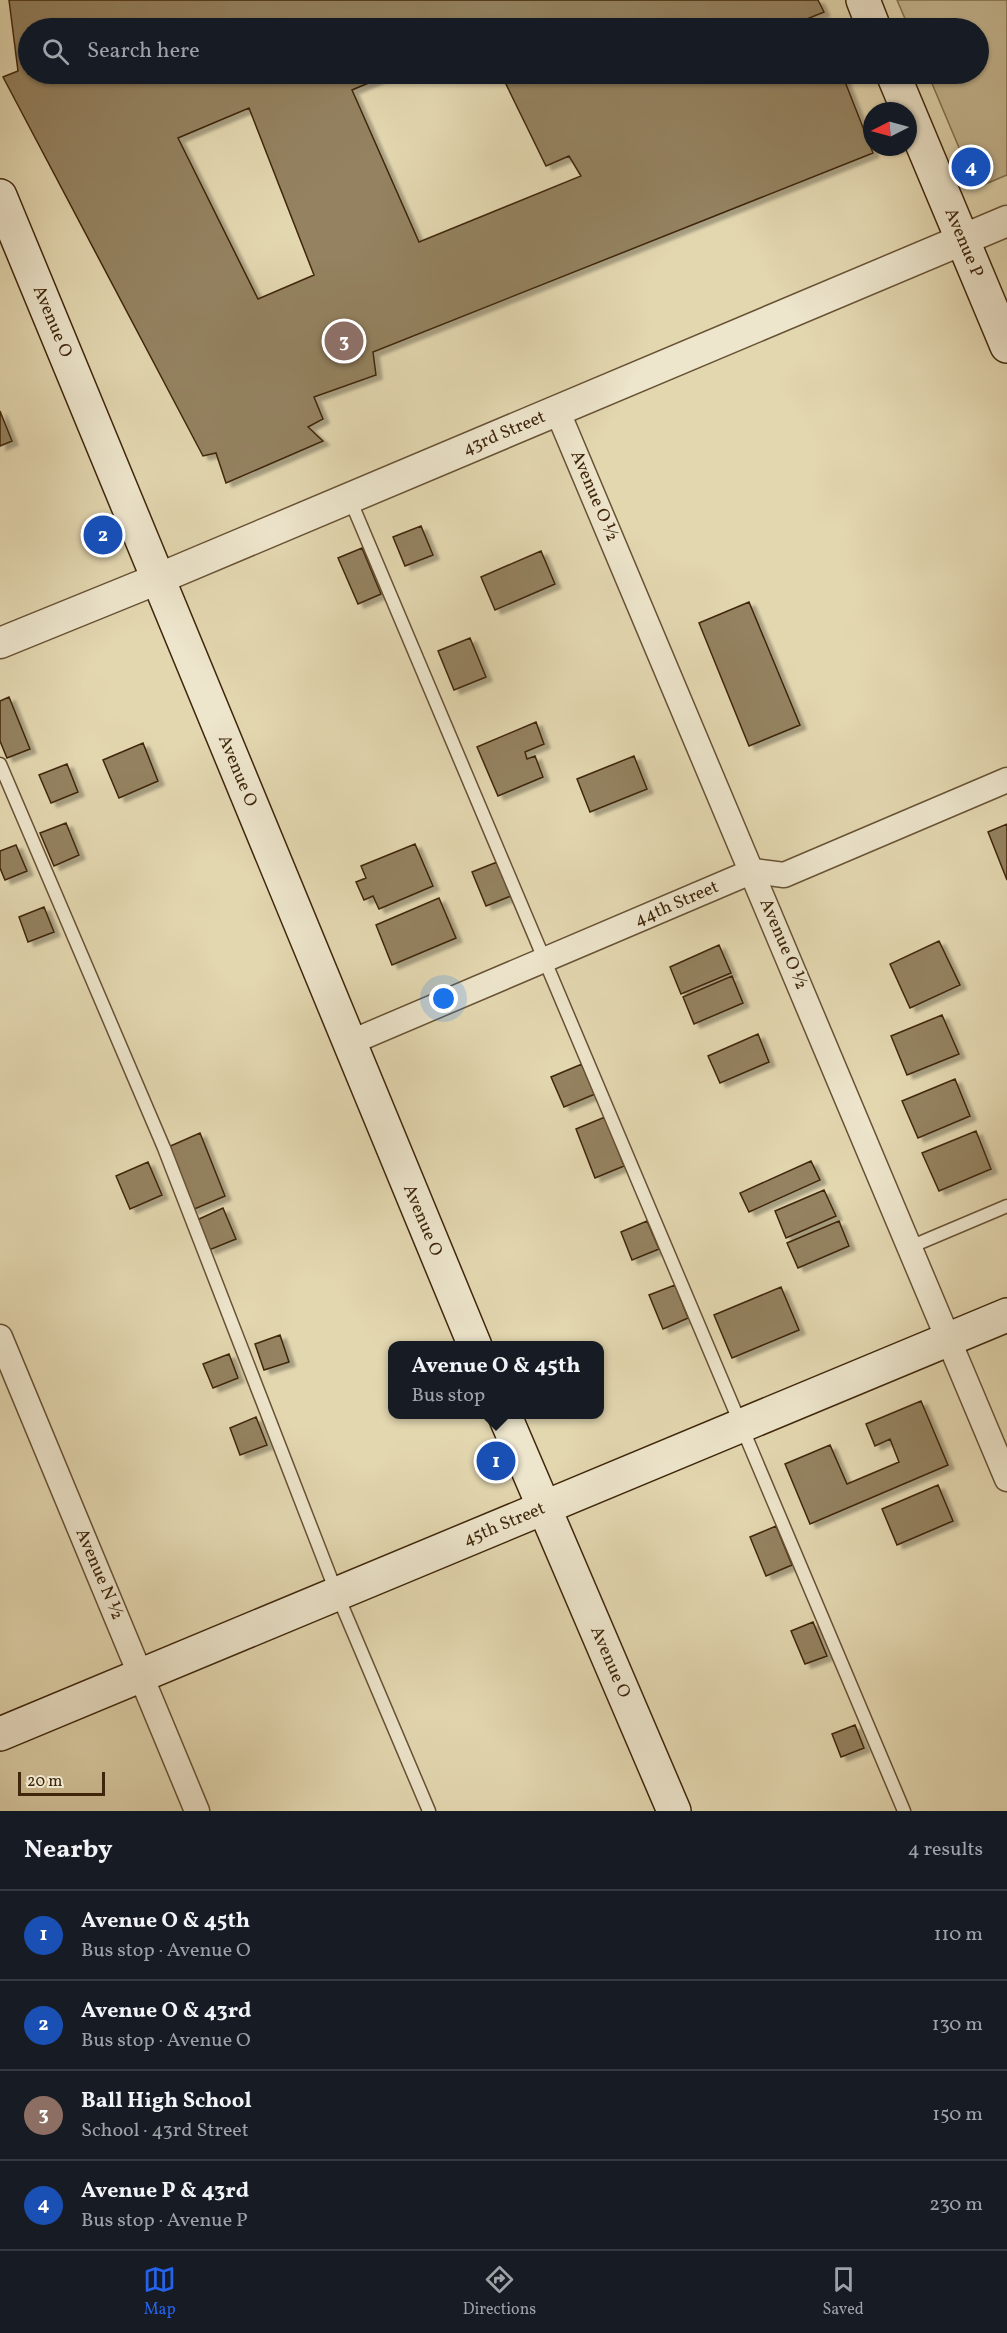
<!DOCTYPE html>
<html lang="en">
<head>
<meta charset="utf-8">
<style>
  body { margin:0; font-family:Vollkorn,serif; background:#20242c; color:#f1f3f6 }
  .compass { position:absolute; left:863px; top:102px; width:54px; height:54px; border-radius:50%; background:#171b24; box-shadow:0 2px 4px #0004; rotate:264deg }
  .scale { position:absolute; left:18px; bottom:15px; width:87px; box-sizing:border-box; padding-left:6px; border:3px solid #3f260a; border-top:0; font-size:16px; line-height:21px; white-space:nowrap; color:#3f260a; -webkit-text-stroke:4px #ede5cc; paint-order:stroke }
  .you { position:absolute; left:444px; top:999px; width:21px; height:21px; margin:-15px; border:4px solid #fff; border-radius:50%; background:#1a73e8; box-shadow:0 0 0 9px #1a73e833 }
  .badge { display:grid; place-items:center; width:39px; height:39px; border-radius:50%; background:#2563eb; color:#fff; font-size:20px; font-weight:700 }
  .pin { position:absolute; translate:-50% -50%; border:3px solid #fff; box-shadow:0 2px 6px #0006 }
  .popup { position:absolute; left:388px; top:1341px; width:216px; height:78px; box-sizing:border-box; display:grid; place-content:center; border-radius:12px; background:#171b24; filter:drop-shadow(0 2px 4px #0005); font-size:20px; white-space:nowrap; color:#9ea1a6 }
  .popup b { font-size:22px; color:#f1f3f6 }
  .popup::after { content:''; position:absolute; left:50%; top:100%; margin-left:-12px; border:12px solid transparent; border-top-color:#171b24 }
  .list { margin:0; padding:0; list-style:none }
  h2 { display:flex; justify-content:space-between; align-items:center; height:78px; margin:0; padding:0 24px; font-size:26px }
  h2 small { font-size:20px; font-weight:400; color:#9ea1a6 }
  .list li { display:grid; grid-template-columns:39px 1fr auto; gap:18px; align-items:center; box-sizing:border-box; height:90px; padding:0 24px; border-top:2px solid #363941 }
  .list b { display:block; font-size:22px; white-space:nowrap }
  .list p { margin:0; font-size:20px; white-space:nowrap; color:#9ea1a6 }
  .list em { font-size:20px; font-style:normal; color:#9ea1a6 }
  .icon { flex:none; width:33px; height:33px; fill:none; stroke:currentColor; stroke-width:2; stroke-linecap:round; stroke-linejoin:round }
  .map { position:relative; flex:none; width:1007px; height:1811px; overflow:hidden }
  .search { position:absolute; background:#171b24; box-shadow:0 2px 4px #0004; left:18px; right:18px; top:18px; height:66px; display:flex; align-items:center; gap:15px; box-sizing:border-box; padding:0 21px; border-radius:33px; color:#9ea1a6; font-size:22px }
  .sheet { height:438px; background:#171b24 }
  nav { display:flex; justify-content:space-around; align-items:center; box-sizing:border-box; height:84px; border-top:2px solid #363941; background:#171b24; font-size:16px; color:#9ea1a6 }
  nav a { display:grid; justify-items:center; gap:3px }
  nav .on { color:#2563eb }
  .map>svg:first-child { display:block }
  .green { fill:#c7b994; stroke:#83704f; stroke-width:1.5 }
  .building { fill:#948260; stroke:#3f260a; stroke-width:1.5; fill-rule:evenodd; filter:url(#shadow) }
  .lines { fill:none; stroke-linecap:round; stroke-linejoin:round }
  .service-casing { stroke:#685234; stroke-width:15 }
  .minor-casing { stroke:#685234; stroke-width:27 }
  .tertiary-casing { stroke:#685234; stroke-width:33 }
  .secondary-casing { stroke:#3f260a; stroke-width:36 }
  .service { stroke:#ede5cc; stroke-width:12 }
  .minor { stroke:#ede5cc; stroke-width:24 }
  .tertiary { stroke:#ede5cc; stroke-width:30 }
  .secondary { stroke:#ede5cc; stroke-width:33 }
  .labels { text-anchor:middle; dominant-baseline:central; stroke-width:5; stroke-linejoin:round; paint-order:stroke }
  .street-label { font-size:18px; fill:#3f260a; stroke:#ede5cc }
</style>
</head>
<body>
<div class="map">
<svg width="1007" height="1811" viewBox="0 0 1007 1811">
  <defs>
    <filter id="shadow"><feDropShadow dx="6" dy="4" stdDeviation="1.5" flood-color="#0004"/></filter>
  </defs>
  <rect width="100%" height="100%" fill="#e3d7b0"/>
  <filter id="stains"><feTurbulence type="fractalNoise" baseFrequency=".00333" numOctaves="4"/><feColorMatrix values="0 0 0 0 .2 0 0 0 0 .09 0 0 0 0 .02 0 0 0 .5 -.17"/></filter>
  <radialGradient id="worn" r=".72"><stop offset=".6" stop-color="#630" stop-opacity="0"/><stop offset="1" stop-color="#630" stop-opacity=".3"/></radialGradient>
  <path class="green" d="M897 0H1007V175L976 188 928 74H978V28H909Z"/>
  <path class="building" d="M9 0H818L824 12 785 28H28V74H390L352 90 419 242 581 176 569 156 546 166 501 74H778L782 81 800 74H842L873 153 373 352 376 375 314 397 323 419 308 427 323 441 226 483 216 453 203 456 3 77 18 71ZM249 108 314 275 258 299 178 138Z
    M0 411 12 441 0 446Z
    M421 526 433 555 405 566 393 537Z
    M362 548 381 594 358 604 338 558Z
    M541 551 555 584 495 610 481 577Z
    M749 602 800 725 749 746 699 623Z
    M470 638 486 677 454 690 438 651Z
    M9 697 30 749 7 758 0 741V701Z
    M536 722 544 744 525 752 527 759 535 756 543 777 498 796 477 747Z
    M143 743 158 781 119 798 103 760Z
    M634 756 647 789 590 812 577 779Z
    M67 764 78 792 51 803 39 775Z
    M66 823 79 855 54 866 40 833Z
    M1007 824V880L988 832Z
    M415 844 433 886 379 909 373 896 364 900 356 882 366 878 361 866Z
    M16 845 27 871 5 880 0 868V851Z
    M497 862 511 896 486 906 472 872Z
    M439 898 456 938 392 965 376 925Z
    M44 907 54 932 28 942 19 917Z
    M939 941 960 985 910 1008 890 964Z
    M719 945 731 973 681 994 670 967Z
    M732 976 743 1003 694 1024 683 997Z
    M942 1015 959 1054 907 1075 891 1036Z
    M758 1034 769 1062 720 1083 708 1056Z
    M582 1064 595 1094 564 1107 551 1077Z
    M955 1079 970 1116 918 1138 902 1101Z
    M605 1117 624 1166 595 1178 576 1129Z
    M976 1131 991 1169 939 1191 922 1153Z
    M200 1133 225 1196 192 1210 166 1148Z
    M811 1161 820 1180 749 1212 740 1193Z
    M148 1162 162 1195 130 1209 116 1176Z
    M824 1190 836 1216 786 1238 775 1211Z
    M223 1208 236 1239 209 1250 197 1220Z
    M647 1221 659 1249 632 1260 621 1232Z
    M839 1221 849 1246 798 1268 787 1243Z
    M675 1285 688 1318 663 1329 649 1295Z
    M781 1287 799 1330 732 1358 714 1315Z
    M280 1335 289 1362 264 1370 255 1344Z
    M229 1354 238 1378 213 1388 203 1364Z
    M921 1401 948 1465 810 1524 785 1464 830 1445 847 1484 899 1462 890 1439 875 1446 866 1424Z
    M256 1417 267 1445 240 1455 230 1428Z
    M938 1485 953 1521 897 1545 882 1509Z
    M776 1526 792 1565 766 1576 750 1537Z
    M813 1622 827 1656 805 1664 791 1631Z
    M855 1725 864 1748 841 1757 832 1734Z"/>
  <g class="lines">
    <g class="service-casing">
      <path id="service" d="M349 497 904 1811
        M0 764 164 1148 337 1594 429 1811
        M910 1247 1007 1206"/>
    </g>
    <g class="minor-casing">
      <g id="minor">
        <path d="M557 410 1007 1479"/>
        <path id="s1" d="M349 1043 753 871 784 875 1007 780"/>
        <path d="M0 1337 197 1811"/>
      </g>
    </g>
    <g class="tertiary-casing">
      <g id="tertiary">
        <path id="s2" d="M0 643 160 578 1007 221"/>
      </g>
    </g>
    <g class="secondary-casing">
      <g id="secondary">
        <path d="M863 0 874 28"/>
        <path id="s3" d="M893 74 1007 346"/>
        <path id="s4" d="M0 196C160 578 315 963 475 1346"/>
        <path id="s5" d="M504 1414 674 1811"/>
        <path id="s6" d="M0 1734 1007 1315"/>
      </g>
    </g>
    <use href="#service" class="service"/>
    <use href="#minor" class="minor"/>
    <use href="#tertiary" class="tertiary"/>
    <use href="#secondary" class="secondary"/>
  </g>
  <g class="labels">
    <g class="street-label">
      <text stroke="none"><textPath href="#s3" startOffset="183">Avenue P</textPath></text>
      <text stroke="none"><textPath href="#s4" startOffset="136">Avenue O</textPath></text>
      <text stroke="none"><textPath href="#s2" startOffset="546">43rd Street</textPath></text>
      <text transform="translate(594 496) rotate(67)">Avenue O ½</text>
      <text stroke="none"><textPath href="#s4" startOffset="622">Avenue O</textPath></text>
      <text stroke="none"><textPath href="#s1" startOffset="356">44th Street</textPath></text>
      <text transform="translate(783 944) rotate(67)">Avenue O ½</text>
      <text stroke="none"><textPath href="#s4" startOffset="1108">Avenue O</textPath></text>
      <text stroke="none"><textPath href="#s6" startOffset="546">45th Street</textPath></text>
      <text transform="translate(99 1574) rotate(67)">Avenue N ½</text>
      <text stroke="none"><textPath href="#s5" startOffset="270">Avenue O</textPath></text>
    </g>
  </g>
  <rect width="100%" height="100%" filter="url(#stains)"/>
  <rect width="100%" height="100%" fill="url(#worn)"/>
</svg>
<svg class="compass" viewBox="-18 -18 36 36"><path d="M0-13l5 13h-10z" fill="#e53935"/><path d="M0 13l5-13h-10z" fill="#9ea1a6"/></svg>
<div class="scale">20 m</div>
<div class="you"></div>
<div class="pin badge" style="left:496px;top:1461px;background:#1a4fb4">1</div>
<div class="popup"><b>Avenue O &amp; 45th</b>Bus stop</div>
<div class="pin badge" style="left:103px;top:535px;background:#1a4fb4">2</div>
<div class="pin badge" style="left:344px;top:341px;background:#8d6e63">3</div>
<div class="pin badge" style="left:971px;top:167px;background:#1a4fb4">4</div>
<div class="search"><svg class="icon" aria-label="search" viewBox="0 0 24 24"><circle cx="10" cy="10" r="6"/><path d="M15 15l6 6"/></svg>Search here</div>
</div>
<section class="sheet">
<h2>Nearby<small>4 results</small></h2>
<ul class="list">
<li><span class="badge" style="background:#1a4fb4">1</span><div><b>Avenue O &amp; 45th</b><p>Bus stop · Avenue O</p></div><em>110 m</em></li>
<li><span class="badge" style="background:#1a4fb4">2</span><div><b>Avenue O &amp; 43rd</b><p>Bus stop · Avenue O</p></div><em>130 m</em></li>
<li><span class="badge" style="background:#8d6e63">3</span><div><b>Ball High School</b><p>School · 43rd Street</p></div><em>150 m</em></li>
<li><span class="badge" style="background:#1a4fb4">4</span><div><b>Avenue P &amp; 43rd</b><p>Bus stop · Avenue P</p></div><em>230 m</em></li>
</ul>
</section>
<nav>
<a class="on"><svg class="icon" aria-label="map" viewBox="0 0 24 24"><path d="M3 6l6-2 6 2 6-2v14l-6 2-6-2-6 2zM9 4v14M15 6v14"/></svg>Map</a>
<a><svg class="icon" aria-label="directions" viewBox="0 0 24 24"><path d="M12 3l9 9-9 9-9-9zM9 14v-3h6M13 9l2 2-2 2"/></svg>Directions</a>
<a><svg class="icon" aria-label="saved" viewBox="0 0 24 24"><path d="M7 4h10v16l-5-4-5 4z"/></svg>Saved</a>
</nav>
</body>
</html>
